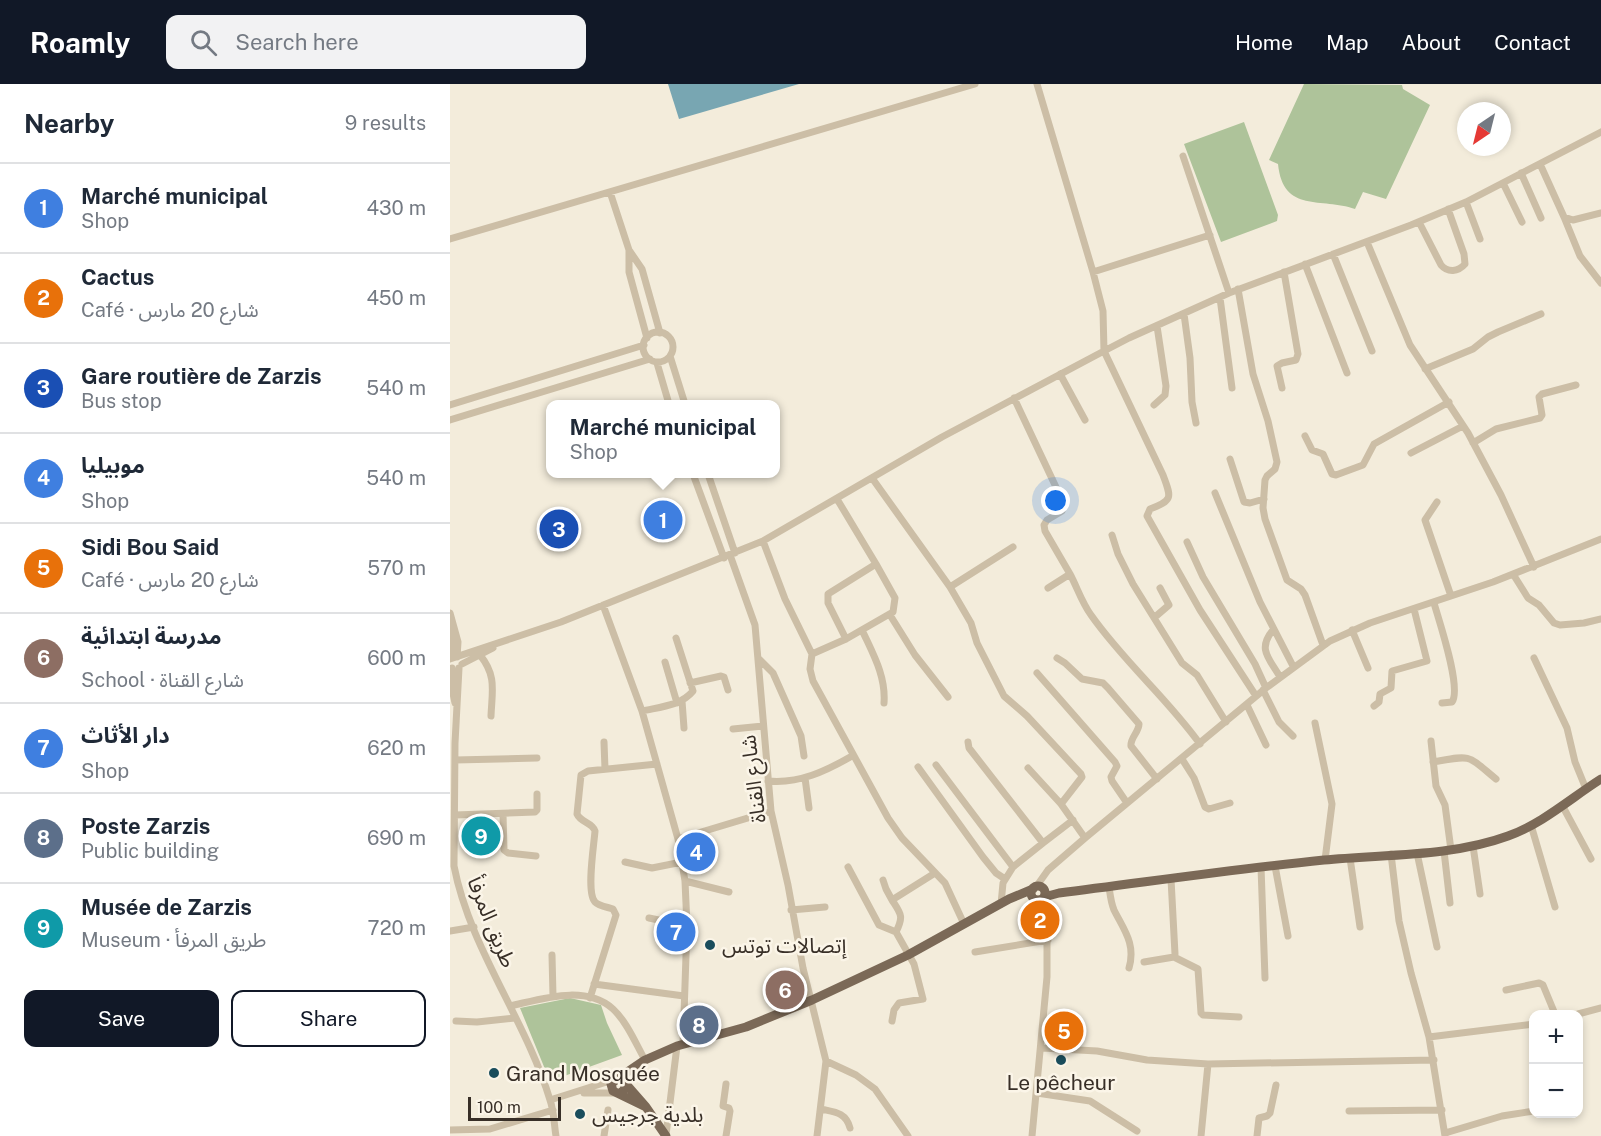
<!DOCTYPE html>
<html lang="en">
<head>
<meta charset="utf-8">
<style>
  body { margin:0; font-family:"Public Sans","Noto Sans Arabic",sans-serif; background:#f2f2f3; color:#1f2937 }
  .controls { position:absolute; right:18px; bottom:18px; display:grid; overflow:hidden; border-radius:12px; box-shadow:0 3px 9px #0003 }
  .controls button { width:54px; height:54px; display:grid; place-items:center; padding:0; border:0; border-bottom:2px solid #e0e1e3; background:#fff; color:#1f2937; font:30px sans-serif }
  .compass { position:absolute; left:1007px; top:18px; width:54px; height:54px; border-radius:50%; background:#fff; box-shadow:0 3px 9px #0003; rotate:215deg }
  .scale { position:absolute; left:18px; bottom:15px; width:93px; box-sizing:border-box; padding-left:6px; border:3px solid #382f27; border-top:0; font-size:16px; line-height:21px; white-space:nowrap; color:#382f27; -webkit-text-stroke:4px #fbf5e8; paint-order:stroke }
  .you { position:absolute; left:606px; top:417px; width:21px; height:21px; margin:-15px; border:4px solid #fff; border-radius:50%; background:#1a73e8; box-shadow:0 0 0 9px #1a73e833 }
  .badge { display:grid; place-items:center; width:39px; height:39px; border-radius:50%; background:#111827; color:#fff; font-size:20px; font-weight:700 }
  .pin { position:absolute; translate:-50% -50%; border:3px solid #fff; box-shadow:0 2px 6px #0006 }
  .popup { position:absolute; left:96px; top:316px; width:234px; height:78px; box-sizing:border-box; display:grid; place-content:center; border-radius:12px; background:#fff; filter:drop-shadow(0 2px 4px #0005); font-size:20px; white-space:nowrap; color:#747a83 }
  .popup b { font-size:22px; color:#1f2937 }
  .popup::after { content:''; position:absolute; left:50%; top:100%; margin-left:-12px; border:12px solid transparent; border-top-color:#fff }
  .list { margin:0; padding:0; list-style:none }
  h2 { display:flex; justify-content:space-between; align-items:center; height:78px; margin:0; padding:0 24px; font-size:26px }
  h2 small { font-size:20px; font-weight:400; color:#747a83 }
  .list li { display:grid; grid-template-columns:39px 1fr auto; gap:18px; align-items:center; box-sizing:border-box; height:90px; padding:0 24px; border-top:2px solid #e0e1e3 }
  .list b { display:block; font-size:22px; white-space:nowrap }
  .list p { margin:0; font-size:20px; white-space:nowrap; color:#747a83 }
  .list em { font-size:20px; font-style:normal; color:#747a83 }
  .actions { display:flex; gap:12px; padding:18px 24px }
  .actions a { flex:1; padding:14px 0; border:2px solid #111827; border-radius:12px; text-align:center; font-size:21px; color:#111827 }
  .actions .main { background:#111827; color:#fff }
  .icon { flex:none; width:33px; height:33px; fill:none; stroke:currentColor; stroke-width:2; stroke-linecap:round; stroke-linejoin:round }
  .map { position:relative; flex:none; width:1151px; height:1052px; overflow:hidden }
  header { display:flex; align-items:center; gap:36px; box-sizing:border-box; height:84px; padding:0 30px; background:#111827; color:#fff }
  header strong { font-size:28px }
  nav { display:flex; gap:33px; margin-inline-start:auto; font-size:21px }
  .search { width:420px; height:54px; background:#f2f2f3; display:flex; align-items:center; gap:15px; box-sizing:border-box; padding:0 21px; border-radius:12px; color:#747a83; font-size:22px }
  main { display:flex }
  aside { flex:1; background:#fff }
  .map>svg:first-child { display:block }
  .green { fill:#aec39a }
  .water { fill:#78a6b2 }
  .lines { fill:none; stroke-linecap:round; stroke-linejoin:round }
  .minor { stroke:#ccbea6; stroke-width:7 }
  .major { stroke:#7b6957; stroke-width:9 }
  .poi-dot { fill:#1a4d5c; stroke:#fbf5e8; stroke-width:2 }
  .labels { text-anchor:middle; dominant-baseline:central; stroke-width:5; stroke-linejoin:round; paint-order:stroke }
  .street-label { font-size:21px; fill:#382f27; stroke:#fbf5e8 }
  .poi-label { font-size:21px; fill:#382f27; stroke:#fbf5e8; text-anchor:start }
</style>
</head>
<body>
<header>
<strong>Roamly</strong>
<div class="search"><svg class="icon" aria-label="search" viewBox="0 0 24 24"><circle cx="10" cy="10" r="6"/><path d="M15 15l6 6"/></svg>Search here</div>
<nav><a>Home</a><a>Map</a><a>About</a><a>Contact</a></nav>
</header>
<main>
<aside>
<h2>Nearby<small>9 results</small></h2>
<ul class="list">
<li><span class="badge" style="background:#3f7fe0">1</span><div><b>Marché municipal</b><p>Shop</p></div><em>430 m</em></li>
<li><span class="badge" style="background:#e8710a">2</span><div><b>Cactus</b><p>Café · شارع 20 مارس</p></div><em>450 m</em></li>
<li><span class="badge" style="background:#1a4fb4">3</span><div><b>Gare routière de Zarzis</b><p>Bus stop</p></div><em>540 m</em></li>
<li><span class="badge" style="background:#3f7fe0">4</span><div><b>موبيليا</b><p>Shop</p></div><em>540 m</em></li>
<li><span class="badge" style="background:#e8710a">5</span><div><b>Sidi Bou Said</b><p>Café · شارع 20 مارس</p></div><em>570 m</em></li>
<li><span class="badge" style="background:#8d6e63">6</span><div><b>مدرسة ابتدائية</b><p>School · شارع القناة</p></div><em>600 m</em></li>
<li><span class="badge" style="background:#3f7fe0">7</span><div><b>دار الأثاث</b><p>Shop</p></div><em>620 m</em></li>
<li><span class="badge" style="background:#5c6f8a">8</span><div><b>Poste Zarzis</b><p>Public building</p></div><em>690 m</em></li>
<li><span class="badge" style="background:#0f9aa8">9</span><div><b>Musée de Zarzis</b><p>Museum · طريق المرفأ</p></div><em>720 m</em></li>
</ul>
<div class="actions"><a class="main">Save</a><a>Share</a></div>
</aside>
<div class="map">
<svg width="1151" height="1052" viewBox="0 0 1151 1052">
  <rect width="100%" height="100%" fill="#f3ecdb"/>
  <path class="green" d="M854 0 952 1 953 5 980 21 936 115 913 108 905 125C872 113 833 130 828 80L819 76Z
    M794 38 828 131 827 137 771 158 734 60Z
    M120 914 151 921 157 939 172 971 106 995 97 990 70 924Z"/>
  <path class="water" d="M218 0H349L229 35Z"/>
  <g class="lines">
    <path class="minor" d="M733 72 779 209
      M1090 80 1114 133 1123 136 1151 129
      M1071 89 1091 134
      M1053 99 1072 138
      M160 108 179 166 192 185 210 249
      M1016 118 1030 155
      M1114 133 1130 172 1151 199
      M969 138 991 181C998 189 1008 188 1015 180L1014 170 998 125
      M0 155 525 0
      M917 158 960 261 1018 349 1051 411 1084 483
      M179 166V188L197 254
      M883 170 922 267
      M855 180 897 289
      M643 188 760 151
      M788 205 803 290 818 337 827 378 825 385 817 392 815 396 813 424 815 435 837 496 851 505 855 511 873 561
      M770 214 782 304
      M734 230 740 274 742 318 746 339
      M193 263a15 15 0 1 1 30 0a15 15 0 1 1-30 0Z
      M220 272 235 320
      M207 279 219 320
      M975 285 1023 265 1038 253 1048 248 1091 230
      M610 290 635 336
      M832 304 827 282 832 279 846 276 848 270 834 188
      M564 314 613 418 612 427 597 436 594 441 595 447 620 490 598 504
      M0 321 194 261
      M704 321 715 311 716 302 707 242
      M0 336 200 275
      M855 352 862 366 873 370 882 390 886 391 913 381 924 360 999 318
      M1023 359 1046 345 1090 334 1092 331 1089 313 1092 310 1126 301
      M961 369 1013 342
      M780 375 794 418 800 419 814 415
      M243 390 274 474
      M258 390 285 469
      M422 394 500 503
      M765 409 810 518 843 582
      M387 415 426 480
      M987 418 975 436 1001 512
      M662 451 668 470 683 500 732 579 747 591 776 638
      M313 457 335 515 362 570 396 555 443 528 445 514 426 480 378 510V519L396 555
      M737 458 753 493 805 580 816 604
      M563 463 500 503 521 539 527 559 554 612 577 632 631 690 632 693 611 720 635 754
      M280 471 305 541 321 727 338 801 353 884 376 977 367 1052
      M620 490C627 503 632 519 641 531 674 578 717 614 750 660
      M1063 490 1078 514 1089 521 1104 539 1110 541 1134 539 1151 535
      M984 519C989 537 1012 604 1002 618L992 619
      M153 521 192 627 228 755 235 797 237 842 233 960
      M0 529 8 558 7 573
      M440 531 465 571 498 613
      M705 533 719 521 710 504
      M0 540 2 573
      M412 546C423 570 436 592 434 619
      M823 546C807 565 819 574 830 593
      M902 546 918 584
      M362 570 360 585 363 597 438 734 452 754 495 799 514 840
      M30 571C47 592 42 607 41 632
      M607 574 615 579 632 595 653 599 658 604 689 640C689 648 680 654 681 662L707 695
      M1084 574 1117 644 1125 678 1136 705
      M0 575 111 538 313 457 492 353 654 267 653 227 643 188 587 0
      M309 575 323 589 351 652 354 672
      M215 578 227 619
      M12 580 43 564
      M2 584V605L5 619
      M9 584 5 659 4 782C20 865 76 936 100 1016 104 1027 104 1040 106 1052
      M587 589 665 678 667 682 661 693 662 697 677 719
      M240 599 271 592 274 593 278 606
      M813 606 829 638 843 652
      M806 612 750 526 697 432 700 425C724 416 721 413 713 391L654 267 679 254 779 209 961 141 1016 118 1151 48
      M232 617 234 644
      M797 621 816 661
      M924 622 929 618 930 610 941 604 942 587 977 577 964 525
      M192 627C209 623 231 622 243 607L226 554
      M865 639 882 720 875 776
      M283 645 313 642
      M981 657 986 702 995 721 1001 766
      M154 658 155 685
      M518 658 519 664 593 759 623 736
      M732 675 744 694 755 723 759 725 780 719
      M5 676 87 674
      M983 678C1022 671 1016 670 1046 695
      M486 681 563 783 593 759
      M468 683 533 773 546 789 555 795
      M578 684 611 720
      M355 694 359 724
      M318 697C349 700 376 687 402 672
      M1112 721 1141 775
      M53 730 54 766 58 769 86 772
      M5 731 85 728 87 726V710
      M1081 741 1105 823
      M228 755 321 727
      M1023 762 1030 810
      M994 767 1000 819
      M967 769 987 863
      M941 770 949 837 961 889 979 953 995 1052
      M900 774 910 843
      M175 778 202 784 232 778
      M825 782 838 852
      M398 783 429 841 446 848 464 880 473 915 449 919 444 926 442 937
      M811 783 815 894
      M433 796 436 805 442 816
      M235 797 279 808
      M586 803 598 786 635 754 816 604 880 557 920 539 1043 498 1151 455
      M659 803C660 810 661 819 664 826 674 846 686 860 679 884
      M586 816 595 832
      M551 820 553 799 563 783
      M341 826 375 823
      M199 834 237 842
      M0 847 24 843
      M446 848C454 832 451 830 442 816L485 789
      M525 868 598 856
      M102 871 103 912
      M724 873 748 885 751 929 753 931 789 933
      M694 878 724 873 725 870 721 795
      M144 900 234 912
      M1056 906 1089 899 1093 901 1105 930
      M140 914 166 831 163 825C157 823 149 822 145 818 136 809 144 761 145 747 142 738 131 739 127 730L131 691 138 687 207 680
      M60 922C92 915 135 900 163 925 177 938 186 960 195 976
      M1128 930 1151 924
      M6 937 27 938 65 934
      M979 953 1084 940
      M592 964 647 967 697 976 758 980
      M376 977 406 991 425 1005 458 1052
      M276 1000 273 1022 279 1024 280 1027 276 1052
      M134 1009H167
      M587 1009 640 1017 687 1047
      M100 1016 163 996
      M371 1025C384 1028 396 1028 400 1044
      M899 1027 992 1026
      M0 1046 40 1045 103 1026
      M995 1049 1052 1032 1084 1027
      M216 1051 227 962
      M154 1052 158 1026
      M582 1052 597 893V833L594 813
      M751 1052 758 980 984 976
      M807 1052 809 1034 817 1032 820 1029 826 1001"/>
    <path class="major" d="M581 809a7 7 0 1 1 14 0a7 7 0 1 1-14 0Z
      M594 813 609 809C697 798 786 785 874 776 935 770 1001 773 1058 752 1092 740 1121 714 1151 695
      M167 995 195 976 227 962 296 943 362 916 458 871 559 815 583 805
      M175 999 196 1023 216 1052
      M170 1009 174 1006 175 1002 172 996 167 995 161 1000 163 1007 196 1023"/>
  </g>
  <g class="poi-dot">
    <circle cx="260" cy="861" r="6"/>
    <circle cx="611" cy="976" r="6"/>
    <circle cx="44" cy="989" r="6"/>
    <circle cx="130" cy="1030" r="6"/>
  </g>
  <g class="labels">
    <g class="street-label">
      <text transform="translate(303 695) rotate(-97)">شارع القناة</text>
      <text transform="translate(42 838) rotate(68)">طريق المرفأ</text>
    </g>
    <g class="poi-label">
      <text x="272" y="861">إتصالات توتس</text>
      <text x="56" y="989">Grand Mosquée</text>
      <text x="611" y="998" text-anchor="middle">Le pêcheur</text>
      <text x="142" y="1030">بلدية جرجيس</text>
    </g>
  </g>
</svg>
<div class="controls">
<button>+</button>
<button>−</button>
</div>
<svg class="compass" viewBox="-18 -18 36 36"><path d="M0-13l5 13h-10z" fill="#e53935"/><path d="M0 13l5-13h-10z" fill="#747a83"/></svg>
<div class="scale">100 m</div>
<div class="you"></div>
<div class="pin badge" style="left:213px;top:436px;background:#3f7fe0">1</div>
<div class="popup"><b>Marché municipal</b>Shop</div>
<div class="pin badge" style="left:590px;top:836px;background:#e8710a">2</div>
<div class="pin badge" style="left:109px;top:445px;background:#1a4fb4">3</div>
<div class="pin badge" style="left:246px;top:768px;background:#3f7fe0">4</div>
<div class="pin badge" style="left:614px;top:947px;background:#e8710a">5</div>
<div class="pin badge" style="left:335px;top:906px;background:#8d6e63">6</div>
<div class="pin badge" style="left:226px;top:848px;background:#3f7fe0">7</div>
<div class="pin badge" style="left:249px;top:941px;background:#5c6f8a">8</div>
<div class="pin badge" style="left:31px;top:752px;background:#0f9aa8">9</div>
</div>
</main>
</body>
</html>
